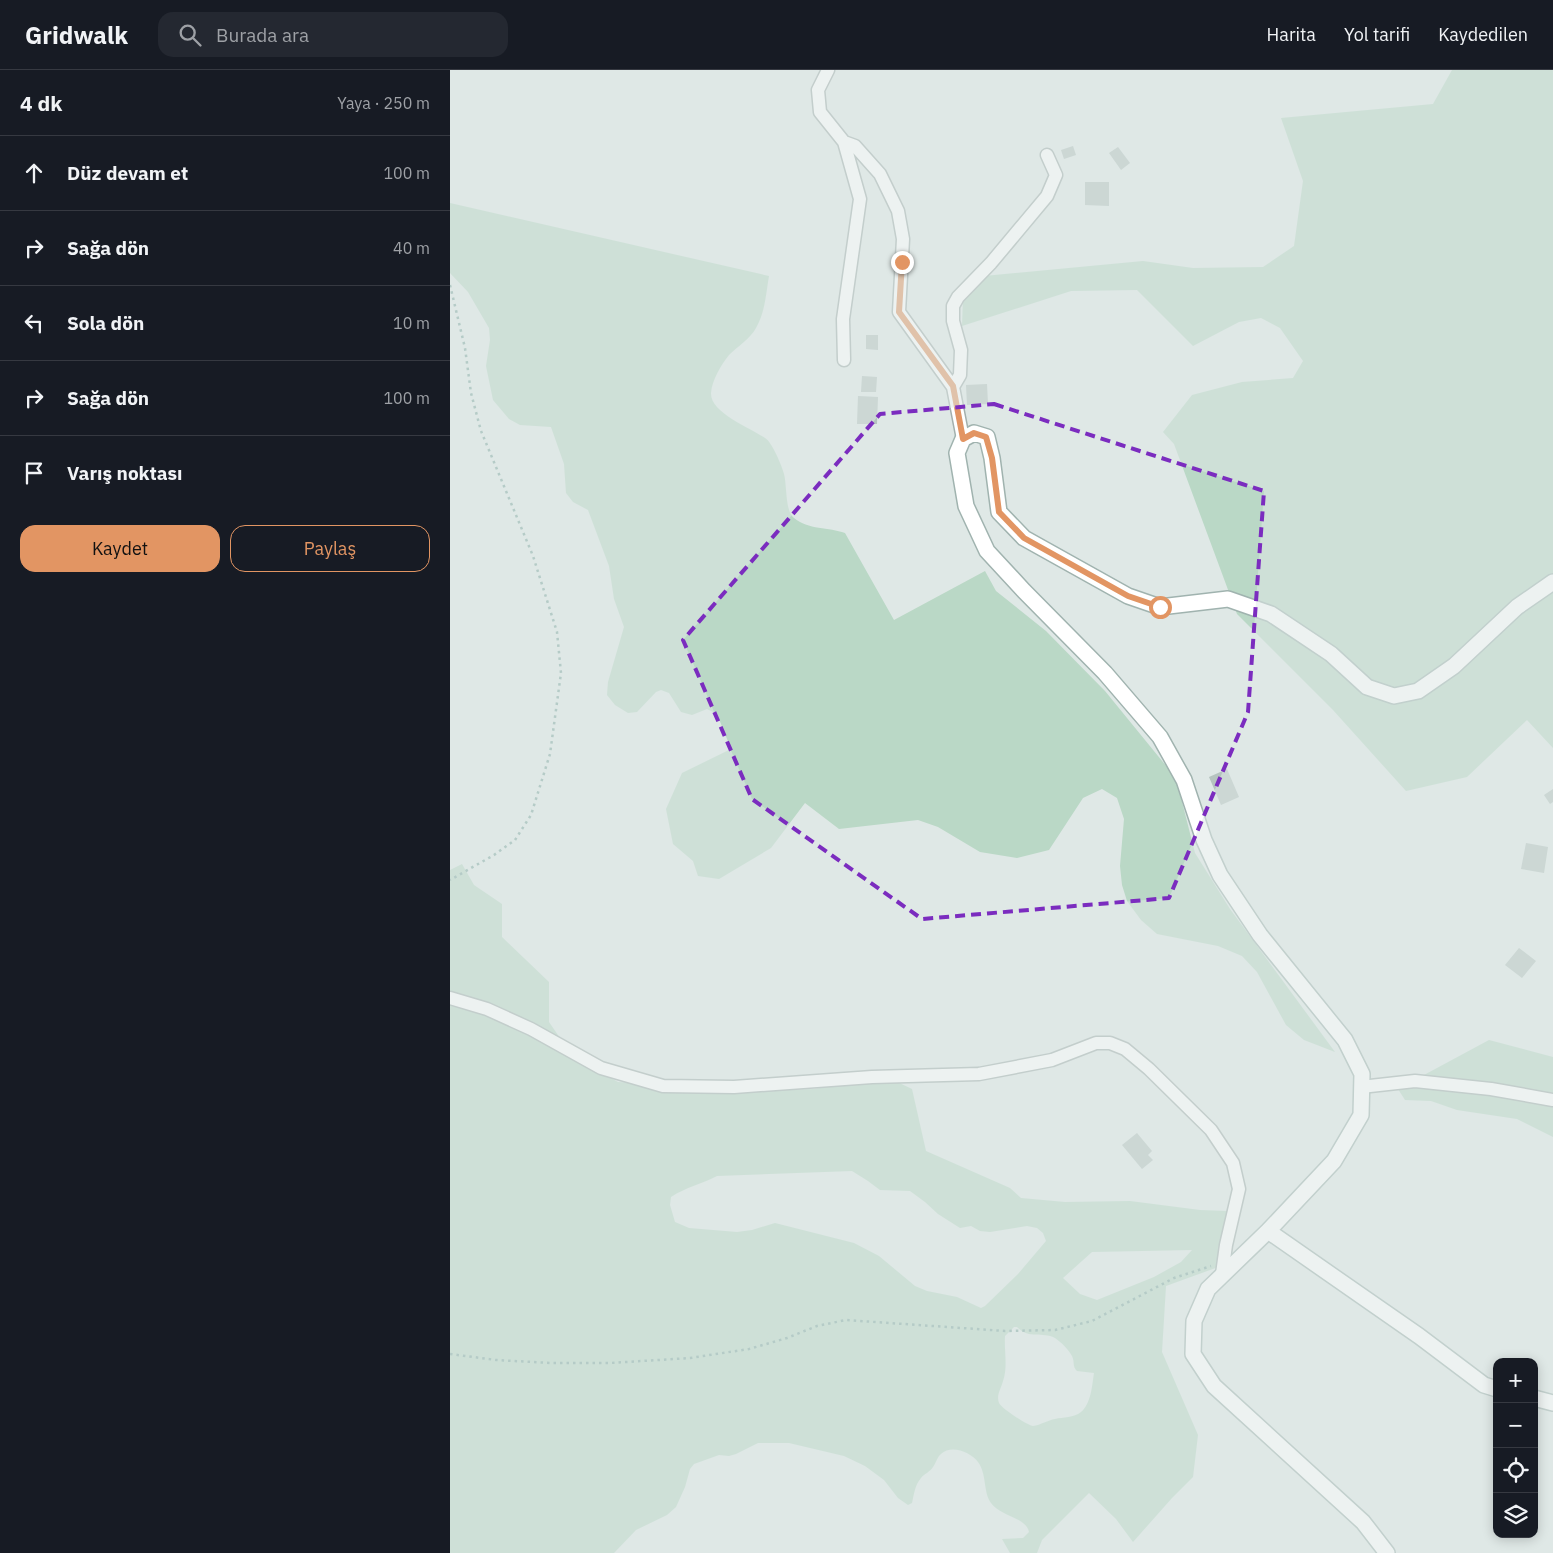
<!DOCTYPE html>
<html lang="tr">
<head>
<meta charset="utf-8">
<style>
  body { margin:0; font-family:"IBM Plex Sans",sans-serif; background:#242831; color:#f1f3f6 }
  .controls { position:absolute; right:15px; bottom:15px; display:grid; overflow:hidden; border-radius:10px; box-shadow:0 2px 12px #0003 }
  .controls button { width:45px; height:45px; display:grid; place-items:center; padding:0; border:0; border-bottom:1px solid #363941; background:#171b24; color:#f1f3f6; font:25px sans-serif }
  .stop { position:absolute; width:15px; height:15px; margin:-11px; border:4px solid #e29563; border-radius:50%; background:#fff }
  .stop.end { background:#e29563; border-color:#fff; box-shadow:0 1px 5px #0008 }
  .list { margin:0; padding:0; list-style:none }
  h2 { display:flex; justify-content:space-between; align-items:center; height:65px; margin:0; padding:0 20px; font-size:21px }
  h2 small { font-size:16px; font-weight:400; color:#9ea1a6 }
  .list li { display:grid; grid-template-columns:32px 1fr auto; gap:15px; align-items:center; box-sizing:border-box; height:75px; padding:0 20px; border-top:1px solid #363941 }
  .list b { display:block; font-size:19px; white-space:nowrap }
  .list em { font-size:16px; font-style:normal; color:#9ea1a6 }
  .actions { display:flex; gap:10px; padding:15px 20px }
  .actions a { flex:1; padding:11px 0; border:1px solid #e29563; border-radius:15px; text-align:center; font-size:18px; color:#e29563 }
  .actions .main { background:#e29563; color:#111 }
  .icon { flex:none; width:28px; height:28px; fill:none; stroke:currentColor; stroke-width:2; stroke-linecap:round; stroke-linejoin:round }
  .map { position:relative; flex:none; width:1103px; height:1483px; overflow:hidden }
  header { display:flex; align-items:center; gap:30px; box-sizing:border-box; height:70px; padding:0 25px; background:#171b24; border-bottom:1px solid #363941 }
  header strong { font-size:24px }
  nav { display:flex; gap:28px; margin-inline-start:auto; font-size:18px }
  .search { width:350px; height:45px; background:#242831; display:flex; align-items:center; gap:12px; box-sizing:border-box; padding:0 18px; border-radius:15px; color:#9ea1a6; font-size:19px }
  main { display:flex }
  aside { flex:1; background:#171b24 }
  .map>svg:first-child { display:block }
  .green { fill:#bad8c6; fill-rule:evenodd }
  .building { fill:#b5c3bf }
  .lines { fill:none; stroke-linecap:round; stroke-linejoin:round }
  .street-casing { stroke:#a3afad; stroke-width:15 }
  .secondary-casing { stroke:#a0b3af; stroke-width:18 }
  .path { stroke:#83a9a2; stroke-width:2.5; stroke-dasharray:2.5 4; stroke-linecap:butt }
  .street { stroke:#fff; stroke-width:12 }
  .secondary { stroke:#fff; stroke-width:15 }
  .route { stroke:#e29563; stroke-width:6 }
  .marked { fill:none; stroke:#7b2cbf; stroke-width:4; stroke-dasharray:10 6; stroke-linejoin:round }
</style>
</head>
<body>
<header>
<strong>Gridwalk</strong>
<div class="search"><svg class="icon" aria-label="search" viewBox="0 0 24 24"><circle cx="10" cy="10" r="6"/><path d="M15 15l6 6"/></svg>Burada ara</div>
<nav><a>Harita</a><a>Yol tarifi</a><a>Kaydedilen</a></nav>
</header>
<main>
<aside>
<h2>4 dk<small>Yaya · 250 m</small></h2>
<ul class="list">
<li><svg class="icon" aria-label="ahead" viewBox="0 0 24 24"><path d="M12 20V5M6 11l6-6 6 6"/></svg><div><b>Düz devam et</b></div><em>100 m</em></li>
<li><svg class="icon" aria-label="right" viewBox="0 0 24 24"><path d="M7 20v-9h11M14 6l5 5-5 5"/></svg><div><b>Sağa dön</b></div><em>40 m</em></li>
<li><svg class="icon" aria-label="left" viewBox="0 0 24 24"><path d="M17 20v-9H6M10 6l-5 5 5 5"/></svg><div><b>Sola dön</b></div><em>10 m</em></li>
<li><svg class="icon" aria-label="right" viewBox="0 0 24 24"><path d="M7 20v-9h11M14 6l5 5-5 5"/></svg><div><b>Sağa dön</b></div><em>100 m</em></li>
<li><svg class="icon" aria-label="arrive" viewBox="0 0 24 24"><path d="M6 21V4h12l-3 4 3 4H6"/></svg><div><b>Varış noktası</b></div></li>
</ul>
<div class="actions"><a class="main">Kaydet</a><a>Paylaş</a></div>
</aside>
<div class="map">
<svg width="1103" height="1483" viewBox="0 0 1103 1483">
  <rect width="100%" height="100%" fill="#dfe8e6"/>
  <path class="green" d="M1002 0H1103V678L1077 650 1017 707 956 721 883 640 787 544 724 374 713 362 742 325 792 312 843 308 853 291 830 258 811 248 789 252 743 276 687 220 621 221 512 256 513 228 534 206 693 191 743 198 813 197 844 176 853 111 831 48 983 34Z
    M0 133 319 206C316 223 315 243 306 258 300 269 288 276 279 285 271 295 262 310 261 323 260 343 301 358 315 368 322 372 332 396 334 404 337 415 335 442 344 448 358 460 379 457 395 463L444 550 535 501 546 521 596 561 655 621 726 708 745 783 780 839 885 982 854 970 836 955 807 902 792 886 768 876 707 864 691 850 677 831 672 815 670 796 674 749 667 728 652 719 633 728 599 780 567 788 530 782 488 757 468 750 389 759 355 733 321 778 269 809 248 806 243 791 223 774 216 739 232 703 281 679 267 644 257 639 242 645 231 642 219 623 211 620 206 622 187 642 178 643 165 635 157 625 158 612 174 557 164 529 159 496 138 440 123 432 116 423 114 394 101 357 70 355 59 349 43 330 36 296 40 270 39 258 18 222 0 203Z
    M12 794 24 815 52 834V867L99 912V952L123 987 168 1012 330 1020 363 1019 390 1015 419 1014 443 1010 462 1019 476 1081 560 1118 571 1128 615 1132 680 1131 750 1140 777 1141 771 1196 716 1216 712 1282 748 1365 743 1407 722 1428 683 1472 666 1449 639 1423 592 1470 587 1483H560L552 1469 573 1468 579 1462C577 1448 550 1446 541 1433 533 1422 537 1404 528 1392 521 1382 501 1374 491 1384 487 1387 486 1393 483 1397 480 1402 474 1404 471 1408 465 1415 464 1424 462 1433L458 1435 448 1428 434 1410 415 1396 394 1386 339 1373H308L286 1384 279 1386 269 1385 244 1394 240 1399 235 1417 226 1437 217 1445 186 1460 164 1483H0V800ZM402 1101 418 1111 430 1120 460 1121 475 1132 488 1144 510 1158 521 1156 530 1161 540 1162 577 1156 587 1158 593 1163 596 1171 568 1204 535 1236 531 1238 507 1227 477 1221 465 1216 429 1186 404 1173 325 1153 302 1160 287 1162 239 1158 225 1152 220 1135 221 1127C236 1117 252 1114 267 1106ZM742 1180 731 1192 704 1207 647 1230 630 1224 613 1208 642 1182ZM564 1257H567C580 1270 592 1261 605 1268 611 1272 619 1280 622 1286 625 1292 622 1296 627 1301L644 1303C642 1316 641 1334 631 1342 624 1348 613 1347 605 1349 598 1350 591 1355 583 1356 578 1356 551 1338 549 1333 546 1325 551 1319 553 1311 558 1297 554 1281 555 1266Z
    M1039 970 1103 987V1067L1067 1049 1007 1040 981 1031 955 1030 948 1019Z"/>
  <path class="building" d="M623 76 626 85 614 89 611 80Z
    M668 77 680 93 671 100 659 83Z
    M635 112H659V136L635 135Z
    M416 265H428V280L416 279Z
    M412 306 427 307 426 322H411Z
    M537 314 538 334 517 335 516 315Z
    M408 326 428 327 427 354H407Z
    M777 699 789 727 771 735 759 707Z
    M1103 719V732L1100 734 1094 725Z
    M1076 773 1098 777 1094 803 1071 799Z
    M1069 878 1086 891 1072 908 1055 895Z
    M687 1063 702 1081 698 1085 703 1090 692 1099 672 1075Z"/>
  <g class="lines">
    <g class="street-casing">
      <path id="street" d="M378 0 368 20 370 42 394 72 410 129 393 249 394 290
        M394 72 405 76 430 104 448 141 453 169 449 242 503 317 513 369
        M503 317 510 305 511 280 503 251V236L508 227 541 193 597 126 606 105 597 85
        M0 928 37 939 81 959 151 998 213 1016 284 1017 422 1007 529 1004 602 990 646 973H660L675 979 699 999 761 1060 783 1093 789 1119 776 1175 772 1204
        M911 1017 965 1011 1041 1019 1103 1030"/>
    </g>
    <g class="secondary-casing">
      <path id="secondary" d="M818 1161 969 1266 1034 1315 1047 1319
        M1084 1328 1103 1333
        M937 1483 913 1452 764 1316 743 1284 744 1251 758 1219 818 1161 884 1091 911 1045 912 1004 895 970 810 865 770 805 754 770 734 710 710 667 655 603 574 521 537 481 516 436 507 383 513 369 524 363 537 367 542 388 549 442 574 468 678 526 710 537 778 529 821 544 881 584 917 617 944 626 968 621 1004 596 1067 537 1103 512"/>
    </g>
    <path class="path" d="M0 215 15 278 21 323 31 361 83 486 107 562 111 603 100 684 81 745 65 770 44 785 0 810
      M0 1284 46 1290 101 1293H160L240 1288 299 1279 337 1268 367 1256 396 1250 555 1261 605 1260 642 1251 724 1208 761 1196"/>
    <use href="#street" class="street"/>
    <use href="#secondary" class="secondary"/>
  </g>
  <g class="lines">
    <path class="route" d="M452 192 449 242 503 316 513 369 524 363 536 367 542 388 549 442 574 468 678 526 710 537"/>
  </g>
  <path d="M0 0H1103V1483H0ZM544 334 814 421 798 642 719 828 472 849 302 729 233 570 430 344Z" fill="#dfe8e6" fill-opacity=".55" fill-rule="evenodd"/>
  <path class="marked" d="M544 334 814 421 798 642 719 828 472 849 302 729 233 570 430 344Z"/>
</svg>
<div class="controls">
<button>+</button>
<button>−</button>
<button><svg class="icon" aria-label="locate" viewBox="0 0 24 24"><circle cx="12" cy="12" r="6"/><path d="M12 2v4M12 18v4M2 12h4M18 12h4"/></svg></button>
<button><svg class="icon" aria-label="layers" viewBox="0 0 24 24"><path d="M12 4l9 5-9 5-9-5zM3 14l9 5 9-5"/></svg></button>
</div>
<div class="stop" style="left:710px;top:537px"></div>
<div class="stop end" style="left:452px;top:192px"></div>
</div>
</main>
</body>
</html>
